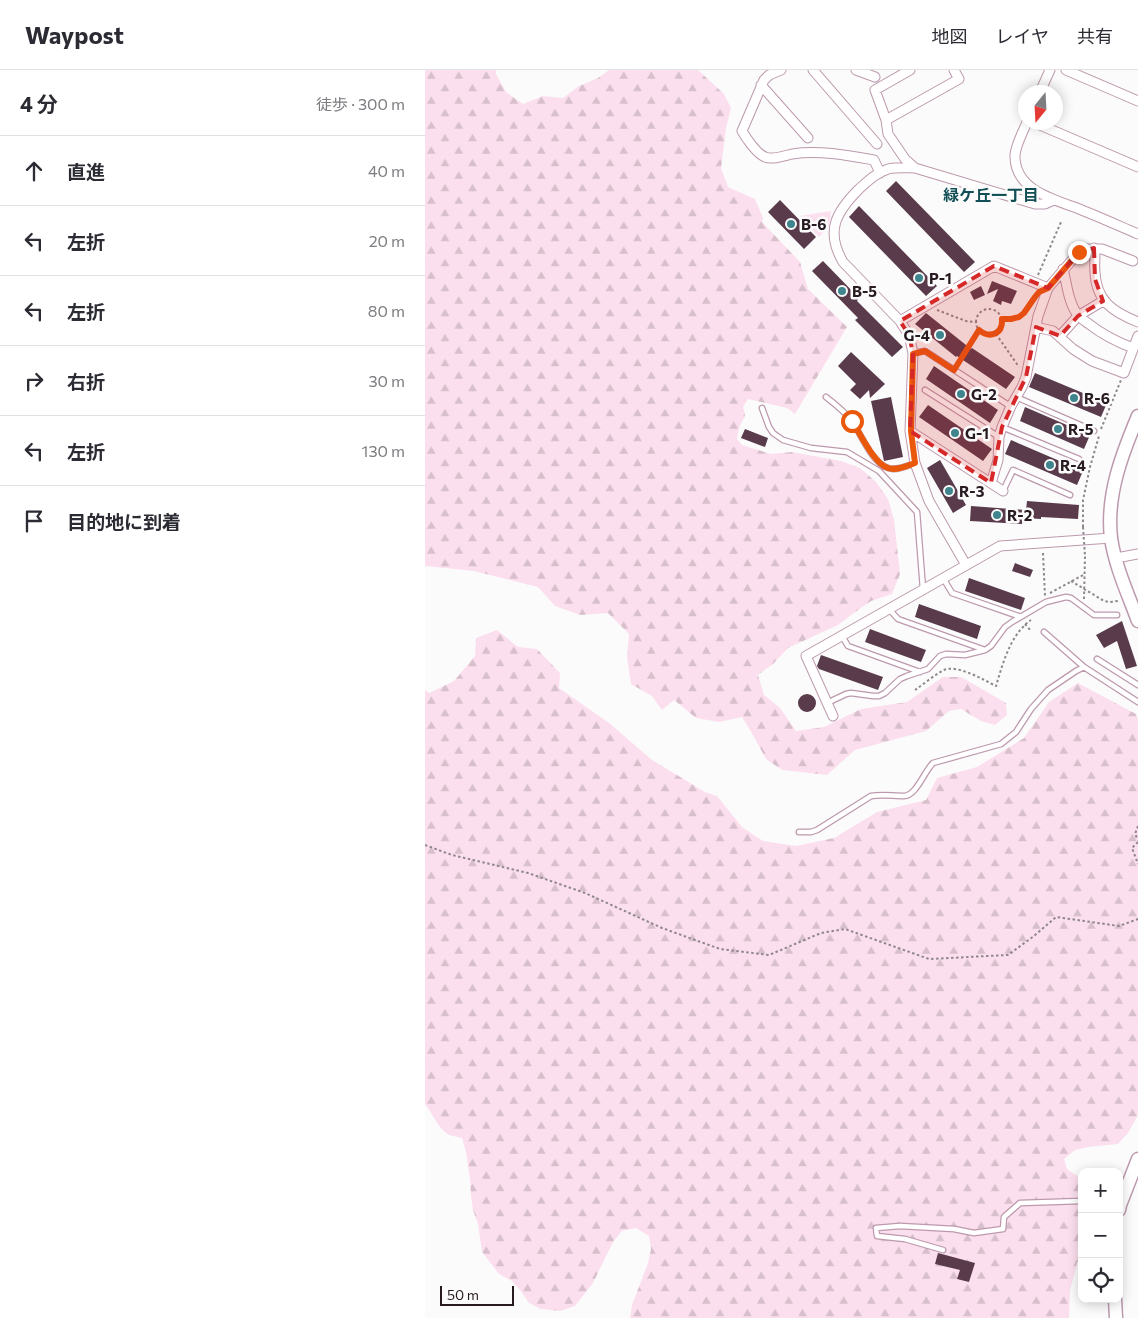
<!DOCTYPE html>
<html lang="ja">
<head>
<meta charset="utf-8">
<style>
  body { margin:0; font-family:Commissioner,"Noto Sans JP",sans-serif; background:#f2f2f3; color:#2b2b33 }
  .controls { position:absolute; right:15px; bottom:15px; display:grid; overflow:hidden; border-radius:10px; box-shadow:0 2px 12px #0003 }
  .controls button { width:45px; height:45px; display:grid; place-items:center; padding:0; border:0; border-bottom:1px solid #e1e1e2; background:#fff; color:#2b2b33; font:25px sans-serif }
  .compass { position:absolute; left:593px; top:15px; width:45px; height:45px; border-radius:50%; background:#fff; box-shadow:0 2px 12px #0003; rotate:198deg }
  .scale { position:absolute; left:15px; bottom:12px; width:74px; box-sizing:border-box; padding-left:5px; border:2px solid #271a21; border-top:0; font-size:14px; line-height:18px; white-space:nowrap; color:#271a21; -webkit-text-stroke:4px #fbfbfb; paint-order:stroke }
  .stop { position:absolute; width:15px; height:15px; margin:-11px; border:4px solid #ea580c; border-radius:50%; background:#fff }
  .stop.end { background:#ea580c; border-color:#fff; box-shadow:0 1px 5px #0008 }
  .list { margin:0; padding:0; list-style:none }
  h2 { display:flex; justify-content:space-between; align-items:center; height:65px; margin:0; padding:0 20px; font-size:21px }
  h2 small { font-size:16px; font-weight:400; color:#7c7c81 }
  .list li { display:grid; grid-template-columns:32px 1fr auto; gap:15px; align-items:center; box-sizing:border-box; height:70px; padding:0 20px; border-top:1px solid #e1e1e2 }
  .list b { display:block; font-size:19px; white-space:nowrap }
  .list em { font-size:16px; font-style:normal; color:#7c7c81 }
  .icon { flex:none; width:28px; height:28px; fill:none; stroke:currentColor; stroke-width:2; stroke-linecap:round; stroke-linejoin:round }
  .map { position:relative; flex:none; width:713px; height:1248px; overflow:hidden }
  header { display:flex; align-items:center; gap:30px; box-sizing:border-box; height:70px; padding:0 25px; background:#fff; border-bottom:1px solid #e1e1e2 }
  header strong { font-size:24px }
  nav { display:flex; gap:28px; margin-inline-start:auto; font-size:18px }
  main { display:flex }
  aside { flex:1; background:#fff }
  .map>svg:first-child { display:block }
  .forest { fill:url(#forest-firs) }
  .green { fill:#fcdfee }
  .building { fill:#593b4c }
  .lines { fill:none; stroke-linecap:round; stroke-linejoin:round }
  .lane-casing { stroke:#bd99ad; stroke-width:7 }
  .street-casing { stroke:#bd99ad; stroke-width:11 }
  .secondary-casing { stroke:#bd99ad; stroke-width:15 }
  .path { stroke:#8e878b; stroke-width:2; stroke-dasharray:2.5 2.5; stroke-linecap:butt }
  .lane { stroke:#fff; stroke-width:4.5 }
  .street { stroke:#fff; stroke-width:9 }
  .secondary { stroke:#fff; stroke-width:12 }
  .path-bridge { stroke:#8e878b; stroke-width:2; stroke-dasharray:2.5 2.5; stroke-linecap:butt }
  .route { stroke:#ea580c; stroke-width:6 }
  .marked { fill:#d62828; fill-opacity:0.2; stroke:#d62828; stroke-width:4; stroke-dasharray:10 6; stroke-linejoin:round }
  .poi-dot { fill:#3e858e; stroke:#fbfbfb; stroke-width:2 }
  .labels { text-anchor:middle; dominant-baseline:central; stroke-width:5; stroke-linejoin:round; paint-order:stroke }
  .poi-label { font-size:15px; font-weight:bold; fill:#271a21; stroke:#fbfbfb; text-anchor:start }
  .neighbourhood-label { font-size:16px; font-weight:bold; fill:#114e55; stroke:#fbfbfb }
</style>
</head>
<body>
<header>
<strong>Waypost</strong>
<nav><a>地図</a><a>レイヤ</a><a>共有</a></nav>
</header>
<main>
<aside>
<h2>4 分<small>徒歩 · 300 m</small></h2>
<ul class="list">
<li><svg class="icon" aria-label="ahead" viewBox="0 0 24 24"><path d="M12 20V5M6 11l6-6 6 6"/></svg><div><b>直進</b></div><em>40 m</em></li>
<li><svg class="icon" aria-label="left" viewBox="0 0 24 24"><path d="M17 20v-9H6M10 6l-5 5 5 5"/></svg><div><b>左折</b></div><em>20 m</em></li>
<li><svg class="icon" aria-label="left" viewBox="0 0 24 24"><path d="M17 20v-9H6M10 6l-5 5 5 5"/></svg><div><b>左折</b></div><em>80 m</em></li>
<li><svg class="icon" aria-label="right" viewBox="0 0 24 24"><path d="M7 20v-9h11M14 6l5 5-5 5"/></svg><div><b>右折</b></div><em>30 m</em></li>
<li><svg class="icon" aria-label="left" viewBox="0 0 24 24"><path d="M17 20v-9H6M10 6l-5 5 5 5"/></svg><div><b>左折</b></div><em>130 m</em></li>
<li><svg class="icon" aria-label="arrive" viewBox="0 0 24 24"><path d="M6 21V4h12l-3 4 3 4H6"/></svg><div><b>目的地に到着</b></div></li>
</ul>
</aside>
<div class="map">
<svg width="713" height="1248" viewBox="0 0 713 1248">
  <defs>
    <pattern id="forest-firs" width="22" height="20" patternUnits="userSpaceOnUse" patternTransform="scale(1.25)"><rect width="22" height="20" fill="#fcdfee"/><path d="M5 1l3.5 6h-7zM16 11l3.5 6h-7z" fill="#d8bfcc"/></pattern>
  </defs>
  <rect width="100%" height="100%" fill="#fbfbfb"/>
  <path class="forest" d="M0 0H71V4L81 22 98 34 118 26 138 28 154 16 173 8 184 0H273L299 24 306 38 301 58 296 98 303 117 330 129 338 148 337 152 375 192 383 219 422 257 370 344 362 338 323 329 318 337C322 350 319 346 315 356 313 360 313 365 312 369L317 375 346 384 367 382 416 391 435 398 451 412 463 429 469 449 475 504 467 524 446 531 429 543 413 555 363 578 349 593 333 605 339 625 355 638 371 661 399 657 436 639 482 632 518 607H536L581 633 582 645 570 655 556 651 536 639 524 641 501 661 430 680 402 705 357 700 341 689 328 665 317 647 294 652 271 648 249 630 237 640 227 626 206 614 202 587 204 564 183 543 155 545 130 536 113 517 49 501 0 496Z
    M72 560 93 577 112 579 135 603 134 618 184 653 227 690 280 722 292 726 317 757 338 771 371 776 409 768 452 742 501 730 512 708 552 697 599 668 624 632 653 613 711 644 713 650V1045L703 1063 693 1074 664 1077 650 1080 639 1089 642 1099 654 1107 657 1106V1186L652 1193 645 1221 644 1248H205L207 1235 223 1193 226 1179 224 1166 211 1158 197 1161 188 1172 168 1213 150 1236 135 1241 116 1239 104 1233 96 1221 87 1211 74 1204 57 1182 53 1154 48 1140 46 1126 45 1109 41 1082 37 1068C33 1067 28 1066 24 1065 13 1059 8 1044 0 1034V620L4 623 29 611 50 586 51 568Z"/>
  <path class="green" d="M406 141 404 157 394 167 375 146Z"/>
  <path class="building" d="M471 111 550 192 539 202 461 121Z
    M355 130 391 167 379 179 343 142Z
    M434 136 512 216 501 226 424 147Z
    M398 191 434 228 432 231 478 277 467 287 430 250 433 248 387 201Z
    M567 211 592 221 586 234 577 231 576 235 568 231 573 219 562 224Z
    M556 216 560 225 549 230 545 222Z
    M501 243 546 279 547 278 590 307 581 319 532 286 531 287 490 254Z
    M426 282 460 314 445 328 444 320 435 329 425 320 431 314 413 296Z
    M509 296 573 340 565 353 501 309Z
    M610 303 682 333 676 347 604 317Z
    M466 327 478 387 459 391 446 331Z
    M503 335 567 379 558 391 494 347Z
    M600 337 665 365 659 379 595 351Z
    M320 359 343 368 340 377 316 368Z
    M586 370 658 401 652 415 580 384Z
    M515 390 541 435 528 443 502 398Z
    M602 431 654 435 653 449 616 447V449L598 448 597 454 545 451 546 436 601 440Z
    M590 493 608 500 605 507 587 501Z
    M544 508 600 528 596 540 540 521Z
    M494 534 556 556 552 569 490 547Z
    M697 551 712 596 701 599 692 571 679 578 671 565Z
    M445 559 501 580 496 592 440 572Z
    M396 585 458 607 453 620 394 599 392 596Z
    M373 633a9 9 0 1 1 18 0a9 9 0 1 1-18 0Z
    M513 1183 550 1193 544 1212 532 1209 535 1200 510 1194Z"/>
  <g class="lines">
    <g class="lane-casing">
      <path id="lane" d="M488 283 500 281 585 336
        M500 320 574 367
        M401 327C410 334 420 342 427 351 436 364 447 393 463 398 471 401 482 396 490 393
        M591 327 669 361
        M337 338 344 357 348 363 358 370 386 378 422 382 454 401 492 442 498 519
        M577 357 654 389
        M578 421 588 400 645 425
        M518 508 527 523 596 547
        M464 539 473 549 560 580
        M619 562 659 597 713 632
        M417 566 423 576 495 602
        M672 589 713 615
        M402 633 421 624 426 623 448 626H454L460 623 475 609 482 606 503 599 515 586 521 584 540 585 560 580 566 576 580 557 587 552 621 532 641 527 646 528 669 545H692
        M374 762H386L392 760 446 726C457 724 468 726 479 726 491 726 499 702 508 693L576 674 591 662 606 639 623 620 651 601 659 597
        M518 1180 480 1169 452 1166 451 1158 475 1156 529 1159 549 1163 578 1159 579 1147 595 1133 657 1131"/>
    </g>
    <g class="street-casing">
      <path id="street" d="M356 0 344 5 339 10 317 61C321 68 332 84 340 87 347 90 359 86 367 84 394 80 421 85 449 90L455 103
        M388 0 452 74
        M431 0 450 7
        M485 0 450 20 461 50 463 64 480 89 490 98
        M641 0 713 31
        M336 15 383 68
        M615 22 625 0
        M461 50 534 9 529 0
        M602 52C598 62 591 74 590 85 589 118 624 128 649 137 670 145 692 155 713 164
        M608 52 713 97
        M669 178C671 187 669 194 670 202 671 231 688 242 713 252
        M638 199C642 214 643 231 652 244 655 248 660 251 664 254 678 265 692 272 708 278
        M623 218 654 182 661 179H677L708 191
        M475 251 569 196 623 218 613 246 601 307 597 317 586 336 577 357 574 367 573 390 566 413
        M611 257 628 261 648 279 667 291 699 303 713 266
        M635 266 653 246 678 231
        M485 361 578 421
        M691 488 713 484
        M541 495 504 431 490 393 485 361 488 283 484 265 475 251 418 192C400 161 411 142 434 119 443 111 451 103 463 99 472 97 481 98 490 98L610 134H620L629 130
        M408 646 381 586 575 476 686 468"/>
    </g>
    <g class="secondary-casing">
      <path id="secondary" d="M713 346C697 384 681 425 686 468 690 496 703 524 713 551
        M694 1140 695 1135 713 1089
        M690 1229 691 1248"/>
    </g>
    <path class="path" d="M613 205 636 152
      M551 252a13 13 0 1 1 26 0a13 13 0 1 1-26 0Z
      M512 240 541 251 551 252
      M577 249C598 249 598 243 609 228
      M571 264 594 297
      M533 293 554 260
      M676 359 696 310
      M658 457V430L665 397 674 366
      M618 483 620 526
      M646 511 679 531 685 532 693 531
      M625 523 660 504
      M659 529 660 486
      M600 554 606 561
      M490 620C499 614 509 605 519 600 532 594 559 610 571 616 578 593 585 565 606 550
      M713 756 710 764 713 770
      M713 772 707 778 713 794
      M0 775 27 785 103 803 160 823 237 858 295 879 344 885 396 863 420 859 504 889 583 885 609 866 631 847 694 856 713 849"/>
    <use href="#lane" class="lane"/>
    <use href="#street" class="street"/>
    <use href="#secondary" class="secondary"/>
    <path class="path-bridge" d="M658 457 660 486"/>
  </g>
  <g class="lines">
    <path class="route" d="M427 351C435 363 449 394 463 398 471 401 482 396 490 393L486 361 488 284 500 281 529 300 554 260C565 269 578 264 577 249H586L594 247 599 243 610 227 614 222 623 218 654 182"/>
  </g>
  <path class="marked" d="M669 178 670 209 678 231 653 246 635 266 611 257 601 307 577 357 566 413 485 361 488 283 484 265 475 251 569 196 623 218 654 182Z"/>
  <g class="poi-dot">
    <circle cx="366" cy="154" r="5"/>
    <circle cx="494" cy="208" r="5"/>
    <circle cx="417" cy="221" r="5"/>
    <circle cx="515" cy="265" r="5"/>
    <circle cx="536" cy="324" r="5"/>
    <circle cx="649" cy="328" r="5"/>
    <circle cx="633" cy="359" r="5"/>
    <circle cx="530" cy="363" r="5"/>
    <circle cx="625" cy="395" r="5"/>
    <circle cx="524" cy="421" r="5"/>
    <circle cx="572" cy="445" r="5"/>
  </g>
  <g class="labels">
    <g class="poi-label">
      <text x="376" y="154">B-6</text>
      <text x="504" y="208">P-1</text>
      <text x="427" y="221">B-5</text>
      <text x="505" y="265" text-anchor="end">G-4</text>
      <text x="546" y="324">G-2</text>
      <text x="659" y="328">R-6</text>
      <text x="643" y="359">R-5</text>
      <text x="540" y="363">G-1</text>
      <text x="635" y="395">R-4</text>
      <text x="534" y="421">R-3</text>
      <text x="582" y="445">R-2</text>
    </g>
    <g class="neighbourhood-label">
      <text x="566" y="124">緑ケ丘一丁目</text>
    </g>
  </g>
</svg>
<div class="controls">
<button>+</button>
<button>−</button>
<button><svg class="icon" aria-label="locate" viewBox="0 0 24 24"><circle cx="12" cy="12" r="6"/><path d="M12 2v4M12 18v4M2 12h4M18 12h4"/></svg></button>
</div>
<svg class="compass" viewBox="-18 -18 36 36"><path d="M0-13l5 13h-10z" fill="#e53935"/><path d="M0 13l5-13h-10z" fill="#7c7c81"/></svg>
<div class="scale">50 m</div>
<div class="stop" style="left:427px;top:351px"></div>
<div class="stop end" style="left:654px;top:182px"></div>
</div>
</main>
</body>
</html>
